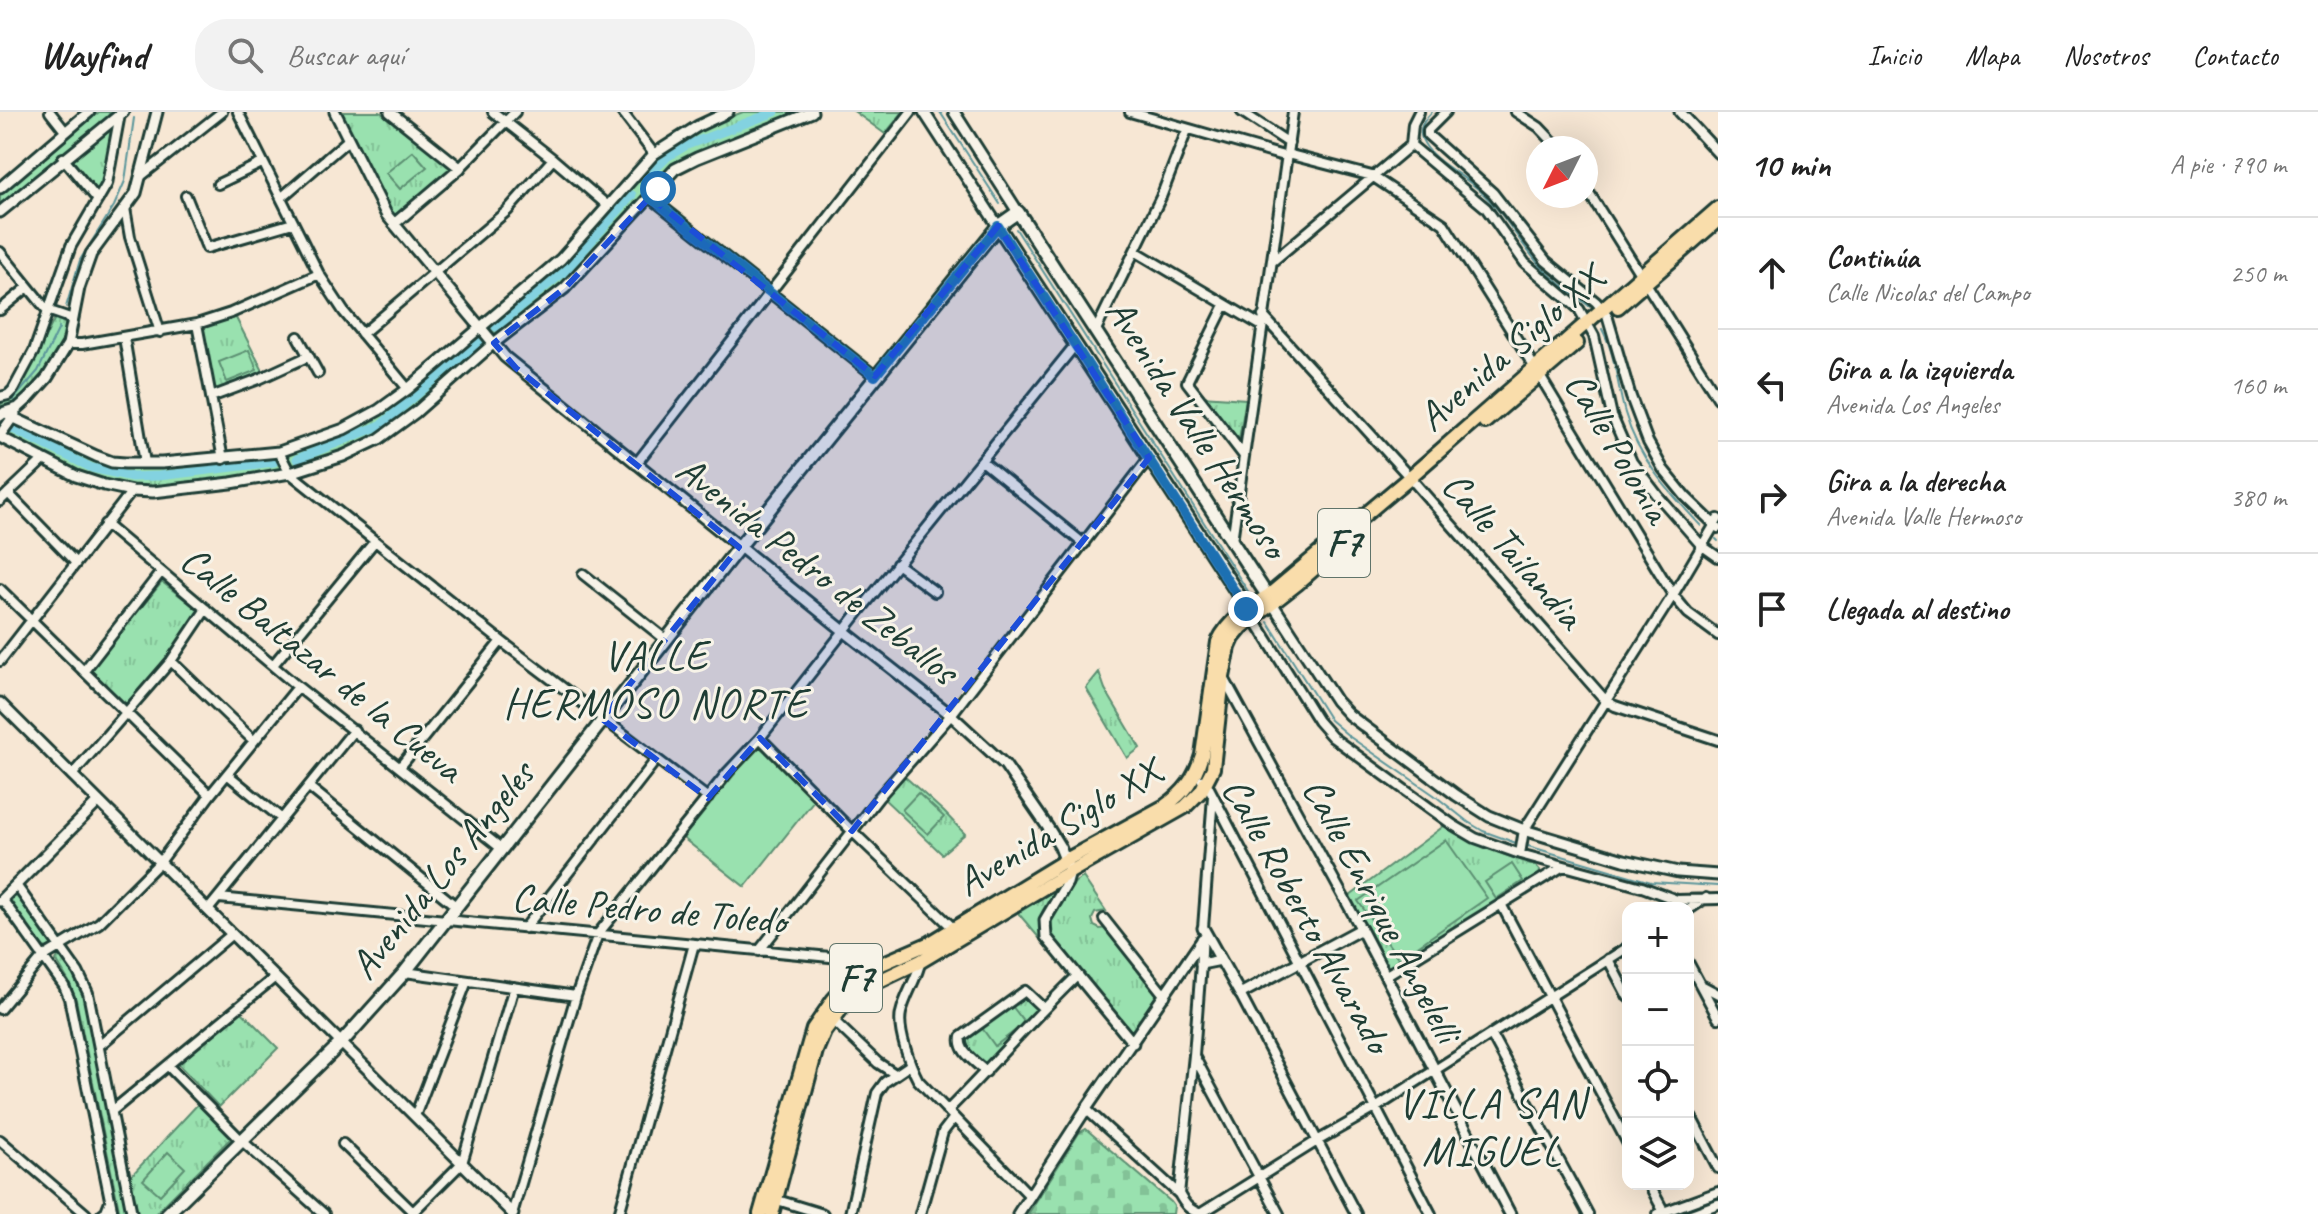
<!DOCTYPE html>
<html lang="es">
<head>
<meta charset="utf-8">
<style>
  body { margin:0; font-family:Caveat,sans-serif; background:#f2f2f2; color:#222 }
  .controls { position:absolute; right:24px; bottom:24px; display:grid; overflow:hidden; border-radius:16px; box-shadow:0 8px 32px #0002 }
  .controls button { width:72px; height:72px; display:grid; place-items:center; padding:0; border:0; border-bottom:2px solid #e0e0e0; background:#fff; color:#222; font:40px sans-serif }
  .compass { position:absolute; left:1526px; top:24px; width:72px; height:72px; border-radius:50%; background:#fff; box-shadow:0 8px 32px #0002; rotate:228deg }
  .stop { position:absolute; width:24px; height:24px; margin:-18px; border:6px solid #1f6fb2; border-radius:50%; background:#fff }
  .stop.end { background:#1f6fb2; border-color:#fff; box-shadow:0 2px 8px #0008 }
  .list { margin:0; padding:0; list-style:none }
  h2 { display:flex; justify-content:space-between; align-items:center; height:104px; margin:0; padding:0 32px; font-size:34px }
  h2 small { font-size:26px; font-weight:400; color:#767676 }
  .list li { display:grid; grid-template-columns:52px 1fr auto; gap:24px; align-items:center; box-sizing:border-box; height:112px; padding:0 32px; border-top:2px solid #e0e0e0 }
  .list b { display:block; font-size:30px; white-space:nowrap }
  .list p { margin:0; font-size:26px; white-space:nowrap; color:#767676 }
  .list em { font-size:26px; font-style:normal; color:#767676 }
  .icon { flex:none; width:44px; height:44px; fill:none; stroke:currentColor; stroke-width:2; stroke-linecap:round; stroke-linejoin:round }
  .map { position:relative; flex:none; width:1718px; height:1102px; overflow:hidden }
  header { display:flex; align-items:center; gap:48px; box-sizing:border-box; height:112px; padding:0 40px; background:#fff; border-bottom:2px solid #e0e0e0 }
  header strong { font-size:38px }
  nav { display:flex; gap:44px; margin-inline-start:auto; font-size:28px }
  .search { width:560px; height:72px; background:#f2f2f2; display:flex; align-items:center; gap:20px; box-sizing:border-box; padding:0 28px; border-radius:32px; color:#767676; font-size:30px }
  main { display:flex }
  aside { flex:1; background:#fff }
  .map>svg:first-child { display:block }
  .grass { fill:url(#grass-tufts); stroke:#5c8f72; stroke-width:2 }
  .cemetery { fill:url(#cemetery-stones); stroke:#5c8f72; stroke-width:2 }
  .pitch { fill:#99e1af; stroke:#5c8f72; stroke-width:2 }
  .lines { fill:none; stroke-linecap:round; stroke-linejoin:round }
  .stream { stroke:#5b969b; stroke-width:2 }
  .canal { stroke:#83d2e0; stroke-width:9 }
  .minor-casing { stroke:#1f3d34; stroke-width:14 }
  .tertiary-casing { stroke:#1f3d34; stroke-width:15 }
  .secondary-casing { stroke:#1f3d34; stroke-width:17 }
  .trunk-casing { stroke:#1f3d34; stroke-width:18 }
  .minor { stroke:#f7f3e8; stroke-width:8 }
  .tertiary { stroke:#f7f3e8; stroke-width:9 }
  .secondary { stroke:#f7f3e8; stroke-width:11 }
  .trunk { stroke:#f9ddab; stroke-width:12 }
  .route { stroke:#1f6fb2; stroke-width:10 }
  .marked { fill:#1d4ed8; fill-opacity:0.2; stroke:#1d4ed8; stroke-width:6; stroke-dasharray:16 10; stroke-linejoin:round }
  .labels { text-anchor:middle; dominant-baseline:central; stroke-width:6; stroke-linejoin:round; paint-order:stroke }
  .shield { fill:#f7f3e8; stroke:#60746a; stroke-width:2 }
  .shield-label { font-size:38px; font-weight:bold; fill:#1f3d34 }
  .street-label { font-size:40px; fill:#1f3d34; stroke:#f7f3e8 }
  .neighbourhood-label { font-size:42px; letter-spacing:2px; fill:#1f3d34; stroke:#f7f3e8 }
</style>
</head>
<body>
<header>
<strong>Wayfind</strong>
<div class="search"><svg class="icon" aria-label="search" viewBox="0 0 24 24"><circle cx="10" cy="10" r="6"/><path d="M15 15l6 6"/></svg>Buscar aquí</div>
<nav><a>Inicio</a><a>Mapa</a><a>Nosotros</a><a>Contacto</a></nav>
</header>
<main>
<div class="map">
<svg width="1718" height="1102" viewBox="0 0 1718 1102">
  <defs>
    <pattern id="grass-tufts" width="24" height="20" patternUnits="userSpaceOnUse" patternTransform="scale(2)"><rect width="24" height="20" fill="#99e1af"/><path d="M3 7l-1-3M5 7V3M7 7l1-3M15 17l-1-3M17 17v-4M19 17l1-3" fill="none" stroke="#83c297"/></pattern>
    <pattern id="cemetery-stones" width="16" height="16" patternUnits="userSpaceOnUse" patternTransform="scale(2)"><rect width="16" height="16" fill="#99e1af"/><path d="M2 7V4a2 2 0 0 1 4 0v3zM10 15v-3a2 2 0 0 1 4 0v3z" fill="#83c297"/></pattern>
  </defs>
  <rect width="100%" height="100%" fill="#f7e7d4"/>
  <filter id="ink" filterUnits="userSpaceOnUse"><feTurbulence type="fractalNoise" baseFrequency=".0125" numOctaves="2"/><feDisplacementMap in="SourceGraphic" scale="16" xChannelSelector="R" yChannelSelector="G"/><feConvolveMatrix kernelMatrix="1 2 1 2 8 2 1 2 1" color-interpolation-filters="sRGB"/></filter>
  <g filter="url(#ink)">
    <path class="grass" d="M99 0H110L108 4 0 94V81Z
      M339 0H380L449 54 451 58 397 104H393Z
      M743 0H798L679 48 655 71 642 60C669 31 706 14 743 0Z
      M855 0H903L885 22Z
      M111 16H114L106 68 98 80H96L71 50Z
      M640 65 653 77 562 175 497 224 489 214 563 150Z
      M235 204 264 261 215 278 202 220 207 213Z
      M55 206 68 213C60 247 36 280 6 298L0 293 19 277Z
      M479 221 489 232C451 265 413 305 368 329 344 341 318 347 292 355L285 342C313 333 341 324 366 310 407 288 443 251 479 221Z
      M1201 284 1246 287 1238 333Z
      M19 312 115 355H180L277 345 283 357C238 365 153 382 110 370 75 360 42 340 9 323Z
      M162 470 201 500 133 588 124 592 90 558Z
      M1099 560 1105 577 1140 636 1127 646 1086 576Z
      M902 662 944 700 965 722 942 742 882 685Z
      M1444 714 1483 735 1536 754 1540 758 1539 767 1392 857 1388 856 1350 784Z
      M1083 765 1106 799 1095 801 1092 807 1094 814 1100 817 1107 816 1157 881 1158 885 1134 920 1131 921 1052 825C1046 804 1065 775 1083 765Z
      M1057 777C1041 798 1033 809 1046 834L1018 801Z
      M15 783 19 784 52 829 53 833 47 836 44 835 12 793 11 789Z
      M59 843C71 851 80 869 84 883L128 1102H120L76 888 69 870 56 848Z
      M1022 884 1028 887 1038 897 985 955 966 937 964 933 965 926Z
      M242 900 278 936 219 995 179 953 182 949Z
      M198 992 232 1025 155 1102H138L130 1065Z"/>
    <path class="cemetery" d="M1086 1017 1171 1090 1174 1094 1173 1102H1028L1079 1021Z"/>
    <path class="pitch" d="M413 39 427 55 400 77 386 61Z
      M249 238 257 258 227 270 219 250Z
      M758 633 796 667 814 688 745 775 683 726Z
      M918 681 944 705 928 722 902 698Z
      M1446 728 1487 786 1399 847 1358 789Z
      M1512 752 1523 769 1496 787 1485 770Z
      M1012 894 1025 911 995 934 982 916Z
      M168 1040 185 1056 160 1083 143 1068Z"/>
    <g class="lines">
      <path class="stream" d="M940 0 1000 92
        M1432 0C1424 8 1418 16 1422 27 1430 47 1457 60 1473 73 1499 93 1515 124 1537 150 1551 167 1572 180 1589 194
        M1016 117 1251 484
        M66 195 80 148 114 94 125 69 134 6
        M1602 217C1616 243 1617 274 1625 301 1638 347 1670 381 1701 414
        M13 288 38 259 59 216
        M0 297 1 296
        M1716 427 1718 429
        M1268 510 1330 608 1350 625 1434 683 1468 710 1483 719 1516 731
        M1528 734 1651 770 1718 774"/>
      <path class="canal" d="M648 64 667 45 687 33 775 0
        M496 215 565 159 632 83
        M15 318 92 356 132 365 159 364 274 350
        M297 347 381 313 479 230"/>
      <g class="minor-casing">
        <path id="minor" d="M50 0 65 19
          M238 0 319 162 344 200 408 277
          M493 0 553 47 608 94
          M622 0 654 42
          M1130 0 1287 45
          M1242 0 1289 31
          M1446 0 1428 18V23L1493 81 1546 149 1596 190 1607 203 1631 285 1648 330 1663 357 1685 384 1718 416
          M1516 0 1539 15 1559 36
          M1411 33 1486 96 1525 151 1579 197 1594 224 1612 304 1632 350 1658 384 1701 433 1718 445
          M1411 33 1413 12 1419 0
          M1287 42 1372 64 1444 112 1535 256 1673 483 1688 501 1718 523
          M63 46 98 88
          M460 56 515 0
          M141 64 222 0
          M218 72 262 51
          M1586 76 1718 286
          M186 84 207 136 293 111
          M650 85 875 264
          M281 86 348 28
          M125 96 130 125 160 220
          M1135 139 1262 214
          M0 140 47 198 73 207
          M1273 149 1411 33
          M1225 193 1187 270 1244 344
          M0 198 28 175
          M1263 204 1414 370 1606 589 1615 594 1718 628
          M197 212 223 347
          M1096 218 1161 85 1187 18
          M362 222 507 99 553 47
          M124 225 145 351
          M298 225 318 261
          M68 232H82L197 212 231 201 319 162
          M0 285 8 283 13 278 34 239 71 134 107 72 120 2
          M211 285 259 267 309 244
          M279 340 290 361 375 429 501 529 708 686
          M982 349 1084 432
          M636 352 911 0
          M8 381 75 450
          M0 389 43 348
          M105 412 298 575 502 737
          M1232 429 1293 0
          M897 452 935 480
          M583 462 665 527
          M0 477 210 683
          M1253 505 1318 609 1332 625 1453 713 1475 726 1520 742 1642 775 1677 788 1718 787
          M0 549 132 379
          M171 549 254 629
          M273 553 375 429
          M84 559 161 460
          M1224 566 1361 817
          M760 626 852 719 953 816
          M400 655 501 529
          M227 662 282 707
          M72 663 171 549 206 497
          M1202 668 1206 670 1431 1102
          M309 675 457 795
          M1520 742 1524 718 1673 483 1718 407
          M16 773 78 860 88 881 132 1102
          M219 786 840 846 852 850 866 864
          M2 787 64 874 69 886 113 1102
          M1501 792 1628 1032
          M208 798 354 618
          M1688 798 1706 786
          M1104 807 1165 884
          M525 816 656 648
          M1203 816 1213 684
          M759 839 879 685 951 603 1149 346
          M1608 847 1628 885
          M921 848C917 867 905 883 901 901 897 918 910 953 918 968L1030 1084
          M1688 850 1718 906
          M405 860 576 884
          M1385 864 1563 754
          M1701 873 1718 882
          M1240 882 1356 1102
          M0 897 43 845 99 811 160 750 210 683 298 575
          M833 908 878 951 895 962
          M1491 922 1588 1102
          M100 933 232 822
          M1194 944 1279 1102
          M168 954 241 1028 324 1102
          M986 960C976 950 958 940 961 925L1025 879 1043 896
          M1086 997 1179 1082C1185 1093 1189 1098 1201 1102
          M112 999 274 866
          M947 999C991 955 1032 907 1077 864
          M1688 999 1718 1056
          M415 1004 467 869
          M0 1028 86 1102
          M343 1032 414 1101
          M1649 1072 1665 1102
          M1179 1082 1194 943 1201 852
          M774 1087 823 1102
          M102 1102 106 1099 110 1089
          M411 1102 462 1051 514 875
          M512 1102 576 884 598 822 728 660 760 626 858 501 1076 232
          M619 1102 694 832
          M850 1102 877 981 885 970 910 953
          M920 1102 943 1020 953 1007
          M1200 1102 1317 1029 1377 995 1628 835
          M1658 1102 1718 1080
          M1691 1102 1718 1092"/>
      </g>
      <g class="tertiary-casing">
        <path id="tertiary" d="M335 0 386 102 505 245 844 519 951 603 1005 653 1049 717 1060 735 1070 760 1067 771 1045 808 1046 825 1133 931
          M390 0 460 56 394 112
          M924 0 998 114
          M954 0 1018 100
          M1680 0 1718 41
          M0 76 89 0
          M0 100 123 0
          M5 300 14 306 96 344 112 350 125 351H162L279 340 344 317 379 298 408 277 561 147 654 42 698 14 728 0
          M0 304 5 300 18 296 29 286 47 266 68 232 79 176 91 142 136 81 157 0
          M0 323 15 302
          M0 325 76 364 104 373 132 379 153 380 231 371 290 361 343 344 379 327 416 300 494 231 565 176 675 57 697 46 812 0
          M1272 491 1336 589 1349 603 1456 683 1489 704 1524 718 1624 748 1678 760 1718 763
          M0 591 513 1102
          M0 789 98 690
          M1203 816 1240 882 1361 817 1510 1102
          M1202 827 1201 852 1221 848
          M1018 1102 1086 997 1202 828"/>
      </g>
      <g class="secondary-casing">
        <path id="secondary" d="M998 114 1253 505
          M167 1102 342 930 405 860 739 435 998 114 1018 100 1272 491"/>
      </g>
      <g class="trunk-casing">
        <path id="trunk" d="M1618 195 1718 108
          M1485 310 1577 231
          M760 1102 813 917 833 888 849 870 863 860 930 831 1066 748 1165 694C1185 680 1195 666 1202 643L1218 530C1228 508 1248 496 1268 484L1410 365 1718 96
          M772 1102 816 939 824 920 847 889 860 878 921 849 1070 760 1185 695 1201 679 1213 656 1223 565 1229 535 1233 526 1242 515 1297 472 1346 429"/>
      </g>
      <use href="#minor" class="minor"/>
      <use href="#tertiary" class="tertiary"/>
      <use href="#secondary" class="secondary"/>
      <use href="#trunk" class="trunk"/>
    </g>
  </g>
  <g class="lines" filter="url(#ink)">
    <path class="route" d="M658 77 650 85 875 264 998 114 1246 497"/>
  </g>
  <path class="marked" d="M650 85 875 264 998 114 1149 346 852 719 760 626 708 686 602 607 739 435 516 256 494 231 565 176Z"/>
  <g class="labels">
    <g class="shield">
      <rect x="1318" y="397" width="52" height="68" rx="6"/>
      <rect x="830" y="832" width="52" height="68" rx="6"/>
    </g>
    <g class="shield-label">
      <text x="1344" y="431">F7</text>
      <text x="856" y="866">F7</text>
    </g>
    <g class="street-label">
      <text transform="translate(1510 236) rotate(-41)">Avenida Siglo XX</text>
      <text transform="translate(1197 316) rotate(57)">Avenida Valle Hermoso</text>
      <text transform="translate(1618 335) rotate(59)">Calle Polonia</text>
      <text transform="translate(1513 438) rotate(49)">Calle Tailandia</text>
      <text transform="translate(817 458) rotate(38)">Avenida Pedro de Zeballos</text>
      <text transform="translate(322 552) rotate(39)">Calle Baltazar de la Cueva</text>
      <text transform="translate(1058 715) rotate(-31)">Avenida Siglo XX</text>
      <text transform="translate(442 758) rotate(-51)">Avenida Los Angeles</text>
      <text transform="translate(649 797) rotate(5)">Calle Pedro de Toledo</text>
      <text transform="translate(1382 798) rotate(62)">Calle Enrique Angelelli</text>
      <text transform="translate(1307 803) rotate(61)">Calle Roberto Alvarado</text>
    </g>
    <g class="neighbourhood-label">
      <text x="656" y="543">VALLE<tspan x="656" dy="48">HERMOSO NORTE</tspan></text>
      <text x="1492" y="991">VILLA SAN<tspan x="1492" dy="48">MIGUEL</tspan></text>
    </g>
  </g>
</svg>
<div class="controls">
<button>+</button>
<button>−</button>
<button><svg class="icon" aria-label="locate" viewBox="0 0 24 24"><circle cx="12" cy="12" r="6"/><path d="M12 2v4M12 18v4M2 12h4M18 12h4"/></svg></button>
<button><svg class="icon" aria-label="layers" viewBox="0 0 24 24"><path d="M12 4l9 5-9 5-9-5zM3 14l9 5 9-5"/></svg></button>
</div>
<svg class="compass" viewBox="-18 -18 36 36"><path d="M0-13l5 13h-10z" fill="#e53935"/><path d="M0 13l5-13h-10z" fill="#767676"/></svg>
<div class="stop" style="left:658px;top:77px"></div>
<div class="stop end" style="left:1246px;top:497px"></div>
</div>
<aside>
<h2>10 min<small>A pie · 790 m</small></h2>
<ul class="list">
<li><svg class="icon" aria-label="ahead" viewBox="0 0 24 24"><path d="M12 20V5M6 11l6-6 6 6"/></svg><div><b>Continúa</b><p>Calle Nicolas del Campo</p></div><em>250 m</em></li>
<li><svg class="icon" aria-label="left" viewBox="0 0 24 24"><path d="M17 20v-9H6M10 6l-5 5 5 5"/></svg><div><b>Gira a la izquierda</b><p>Avenida Los Angeles</p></div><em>160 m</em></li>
<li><svg class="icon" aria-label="right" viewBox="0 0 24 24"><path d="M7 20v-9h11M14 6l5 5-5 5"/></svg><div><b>Gira a la derecha</b><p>Avenida Valle Hermoso</p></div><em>380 m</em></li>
<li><svg class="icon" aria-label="arrive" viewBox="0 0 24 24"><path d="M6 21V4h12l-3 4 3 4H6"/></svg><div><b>Llegada al destino</b></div></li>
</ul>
</aside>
</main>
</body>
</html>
